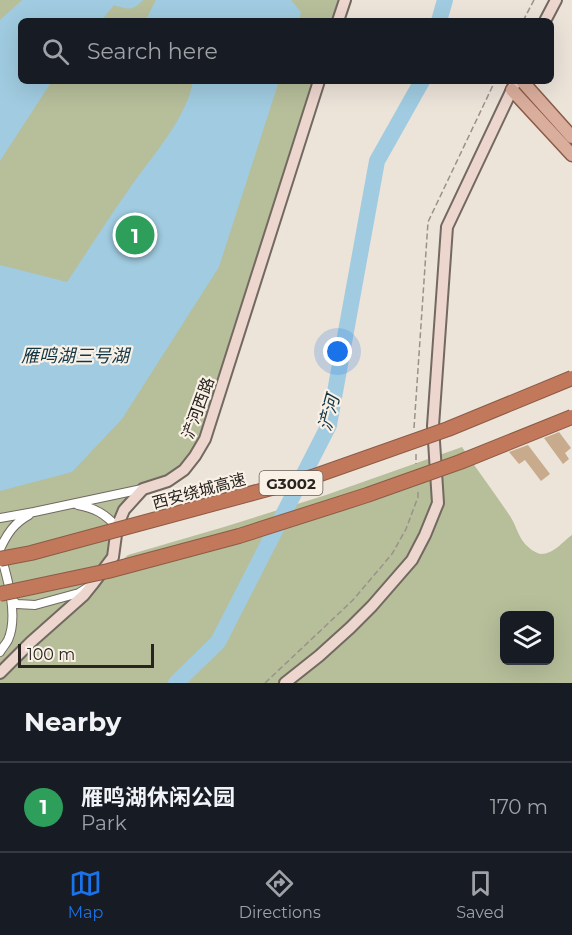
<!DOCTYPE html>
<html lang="en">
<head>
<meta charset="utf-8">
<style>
  body { margin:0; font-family:Montserrat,"Noto Sans SC",sans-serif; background:#242831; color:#f1f3f6 }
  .controls { position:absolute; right:18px; bottom:18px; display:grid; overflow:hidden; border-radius:9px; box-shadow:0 6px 24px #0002 }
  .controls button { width:54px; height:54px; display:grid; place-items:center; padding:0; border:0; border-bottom:2px solid #363941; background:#171b24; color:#f1f3f6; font:30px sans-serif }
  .scale { position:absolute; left:18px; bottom:15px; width:136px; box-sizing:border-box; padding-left:6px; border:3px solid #282420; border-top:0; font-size:16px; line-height:21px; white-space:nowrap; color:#282420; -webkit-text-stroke:4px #f9f0e6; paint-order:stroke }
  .you { position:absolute; left:338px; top:352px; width:21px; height:21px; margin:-15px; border:4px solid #fff; border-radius:50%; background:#1a73e8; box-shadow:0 0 0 9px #1a73e833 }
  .badge { display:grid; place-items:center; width:39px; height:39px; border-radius:50%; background:#1a73e8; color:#fff; font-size:20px; font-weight:700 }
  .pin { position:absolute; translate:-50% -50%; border:3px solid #fff; box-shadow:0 2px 6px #0006 }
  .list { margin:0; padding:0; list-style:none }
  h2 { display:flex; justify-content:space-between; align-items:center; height:78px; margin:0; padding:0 24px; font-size:26px }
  h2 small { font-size:20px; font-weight:400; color:#9ea1a6 }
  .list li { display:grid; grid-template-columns:39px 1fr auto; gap:18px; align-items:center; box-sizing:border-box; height:90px; padding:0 24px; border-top:2px solid #363941 }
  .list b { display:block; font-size:22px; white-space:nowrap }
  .list p { margin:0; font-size:20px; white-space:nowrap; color:#9ea1a6 }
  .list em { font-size:20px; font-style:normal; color:#9ea1a6 }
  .icon { flex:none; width:33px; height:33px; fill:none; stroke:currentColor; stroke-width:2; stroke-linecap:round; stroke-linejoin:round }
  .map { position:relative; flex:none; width:572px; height:683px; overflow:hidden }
  .search { position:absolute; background:#171b24; box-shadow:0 6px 24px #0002; left:18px; right:18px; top:18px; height:66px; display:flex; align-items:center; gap:15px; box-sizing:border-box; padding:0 21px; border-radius:9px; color:#9ea1a6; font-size:22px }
  .sheet { height:168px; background:#171b24 }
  nav { display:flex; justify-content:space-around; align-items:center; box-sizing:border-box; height:84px; border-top:2px solid #363941; background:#171b24; font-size:16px; color:#9ea1a6 }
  nav a { display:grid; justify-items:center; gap:3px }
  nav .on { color:#1a73e8 }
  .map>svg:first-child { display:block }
  .green { fill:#b7be9a; fill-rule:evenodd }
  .water { fill:#a0cbe0 }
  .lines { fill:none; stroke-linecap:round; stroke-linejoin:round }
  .river { stroke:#a0cbe0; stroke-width:16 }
  .building { fill:#c8ab8c }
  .street-casing { stroke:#726961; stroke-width:10 }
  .secondary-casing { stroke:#726961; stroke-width:14 }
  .primary-casing { stroke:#8c5b46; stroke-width:15 }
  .path { stroke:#99928a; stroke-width:1.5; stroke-dasharray:6 3; stroke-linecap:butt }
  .street { stroke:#fff; stroke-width:8 }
  .secondary { stroke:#edd6ce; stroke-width:10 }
  .primary { stroke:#daae9d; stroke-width:12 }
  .highway-bridge-casing { stroke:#8c5b46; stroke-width:16; stroke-linecap:butt }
  .highway-bridge { stroke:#c2785b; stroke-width:14 }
  .labels { text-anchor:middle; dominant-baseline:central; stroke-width:4.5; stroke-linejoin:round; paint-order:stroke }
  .shield { fill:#f9f0e6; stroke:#67615b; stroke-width:1.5 }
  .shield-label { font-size:15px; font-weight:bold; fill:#282420 }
  .street-label { font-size:16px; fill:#282420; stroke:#f9f0e6 }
  .water-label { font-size:18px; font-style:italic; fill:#123747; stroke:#f9f0e6 }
</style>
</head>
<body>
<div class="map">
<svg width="572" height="683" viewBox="0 0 572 683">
  <rect width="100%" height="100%" fill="#ece3d9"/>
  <path class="green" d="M0 0H345L338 21H21V81H319L205 439 184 470 143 489 124 510 113 557 0 678Z
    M462 447C477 470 494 492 510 516 516 525 518 536 525 544 529 548 535 553 541 554 554 554 562 542 572 535V683H0V679L83 597 128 555 224 527 326 495ZM504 616H550V660H504Z"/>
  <path class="water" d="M22 0H143C133 11 128 10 114 5L101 21H21V81H52L0 161V20Z
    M156 0H291L301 12 299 21H145Z
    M193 81H279L219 267 122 419 72 472 0 491V265L67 282C87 252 106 222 127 192 149 159 186 121 193 81Z"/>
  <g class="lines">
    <path class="river" d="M439 21 445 0
      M176 683 218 642 329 425 377 161 422 81"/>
  </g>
  <path class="building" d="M559 432 571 448 565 453 569 459 563 464 544 438Z
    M528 445 550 474 541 481 525 460 519 464 509 452Z"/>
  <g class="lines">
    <g class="street-casing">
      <path id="street" d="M78 505C95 508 105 514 117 527
        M0 518 34 512 142 489
        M0 549C7 534 14 523 29 515
        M0 552C7 576 19 616 8 640 6 644 2 648 0 652
        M11 599 17 604 35 605 79 593 87 588"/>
    </g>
    <g class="secondary-casing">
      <path id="secondary" d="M338 21 345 0
        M545 21 556 0
        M0 673 31 642 84 595 92 585 113 557 117 527 124 510 143 489 168 481 184 470 195 456 205 439 319 81
        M285 683 319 656 350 628 372 606 412 560 425 535 438 503 433 426 447 227 516 81"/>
    </g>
    <g class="primary-casing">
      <path id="primary" d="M522 81 572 137
        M512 90 572 155"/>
    </g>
    <path class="path" d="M523 21 534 0
      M414 428 428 222 495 81
      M416 454V464
      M265 683 353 600 392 554 406 529 418 497V489"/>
    <use href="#street" class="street"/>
    <use href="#secondary" class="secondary"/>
    <use href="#primary" class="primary"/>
    <g class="highway-bridge-casing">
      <path id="highway-bridge" d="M0 559 31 553 312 477 448 429 572 378
        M0 594 108 571 239 536 367 495 460 462 572 417"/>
    </g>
    <use href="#highway-bridge" class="highway-bridge"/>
  </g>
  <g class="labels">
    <rect class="shield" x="259.5" y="471" width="63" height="24" rx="4.5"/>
    <g class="shield-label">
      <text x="291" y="483">G3002</text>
    </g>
    <g class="street-label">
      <text transform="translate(198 408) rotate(-70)">浐河西路</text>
      <text transform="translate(199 491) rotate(-15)">西安绕城高速</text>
    </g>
    <g class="water-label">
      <text x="75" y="356">雁鸣湖三号湖</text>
      <text transform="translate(329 413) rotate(-75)">浐河</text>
    </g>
  </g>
</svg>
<div class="controls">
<button><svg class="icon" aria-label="layers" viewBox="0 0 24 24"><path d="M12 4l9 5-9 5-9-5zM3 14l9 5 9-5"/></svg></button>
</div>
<div class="scale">100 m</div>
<div class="you"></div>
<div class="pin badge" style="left:135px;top:235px;background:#2e9e5b">1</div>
<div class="search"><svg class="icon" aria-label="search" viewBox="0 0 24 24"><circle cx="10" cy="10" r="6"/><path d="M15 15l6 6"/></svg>Search here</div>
</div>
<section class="sheet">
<h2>Nearby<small></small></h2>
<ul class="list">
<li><span class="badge" style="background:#2e9e5b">1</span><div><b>雁鸣湖休闲公园</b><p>Park</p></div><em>170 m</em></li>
</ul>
</section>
<nav>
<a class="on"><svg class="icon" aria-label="map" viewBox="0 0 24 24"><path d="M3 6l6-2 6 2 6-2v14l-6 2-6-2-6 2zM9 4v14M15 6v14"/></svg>Map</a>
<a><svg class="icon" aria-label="directions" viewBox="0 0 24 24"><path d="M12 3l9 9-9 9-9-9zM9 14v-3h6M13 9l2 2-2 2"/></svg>Directions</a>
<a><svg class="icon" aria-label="saved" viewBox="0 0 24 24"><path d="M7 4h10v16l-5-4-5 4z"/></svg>Saved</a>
</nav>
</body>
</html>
